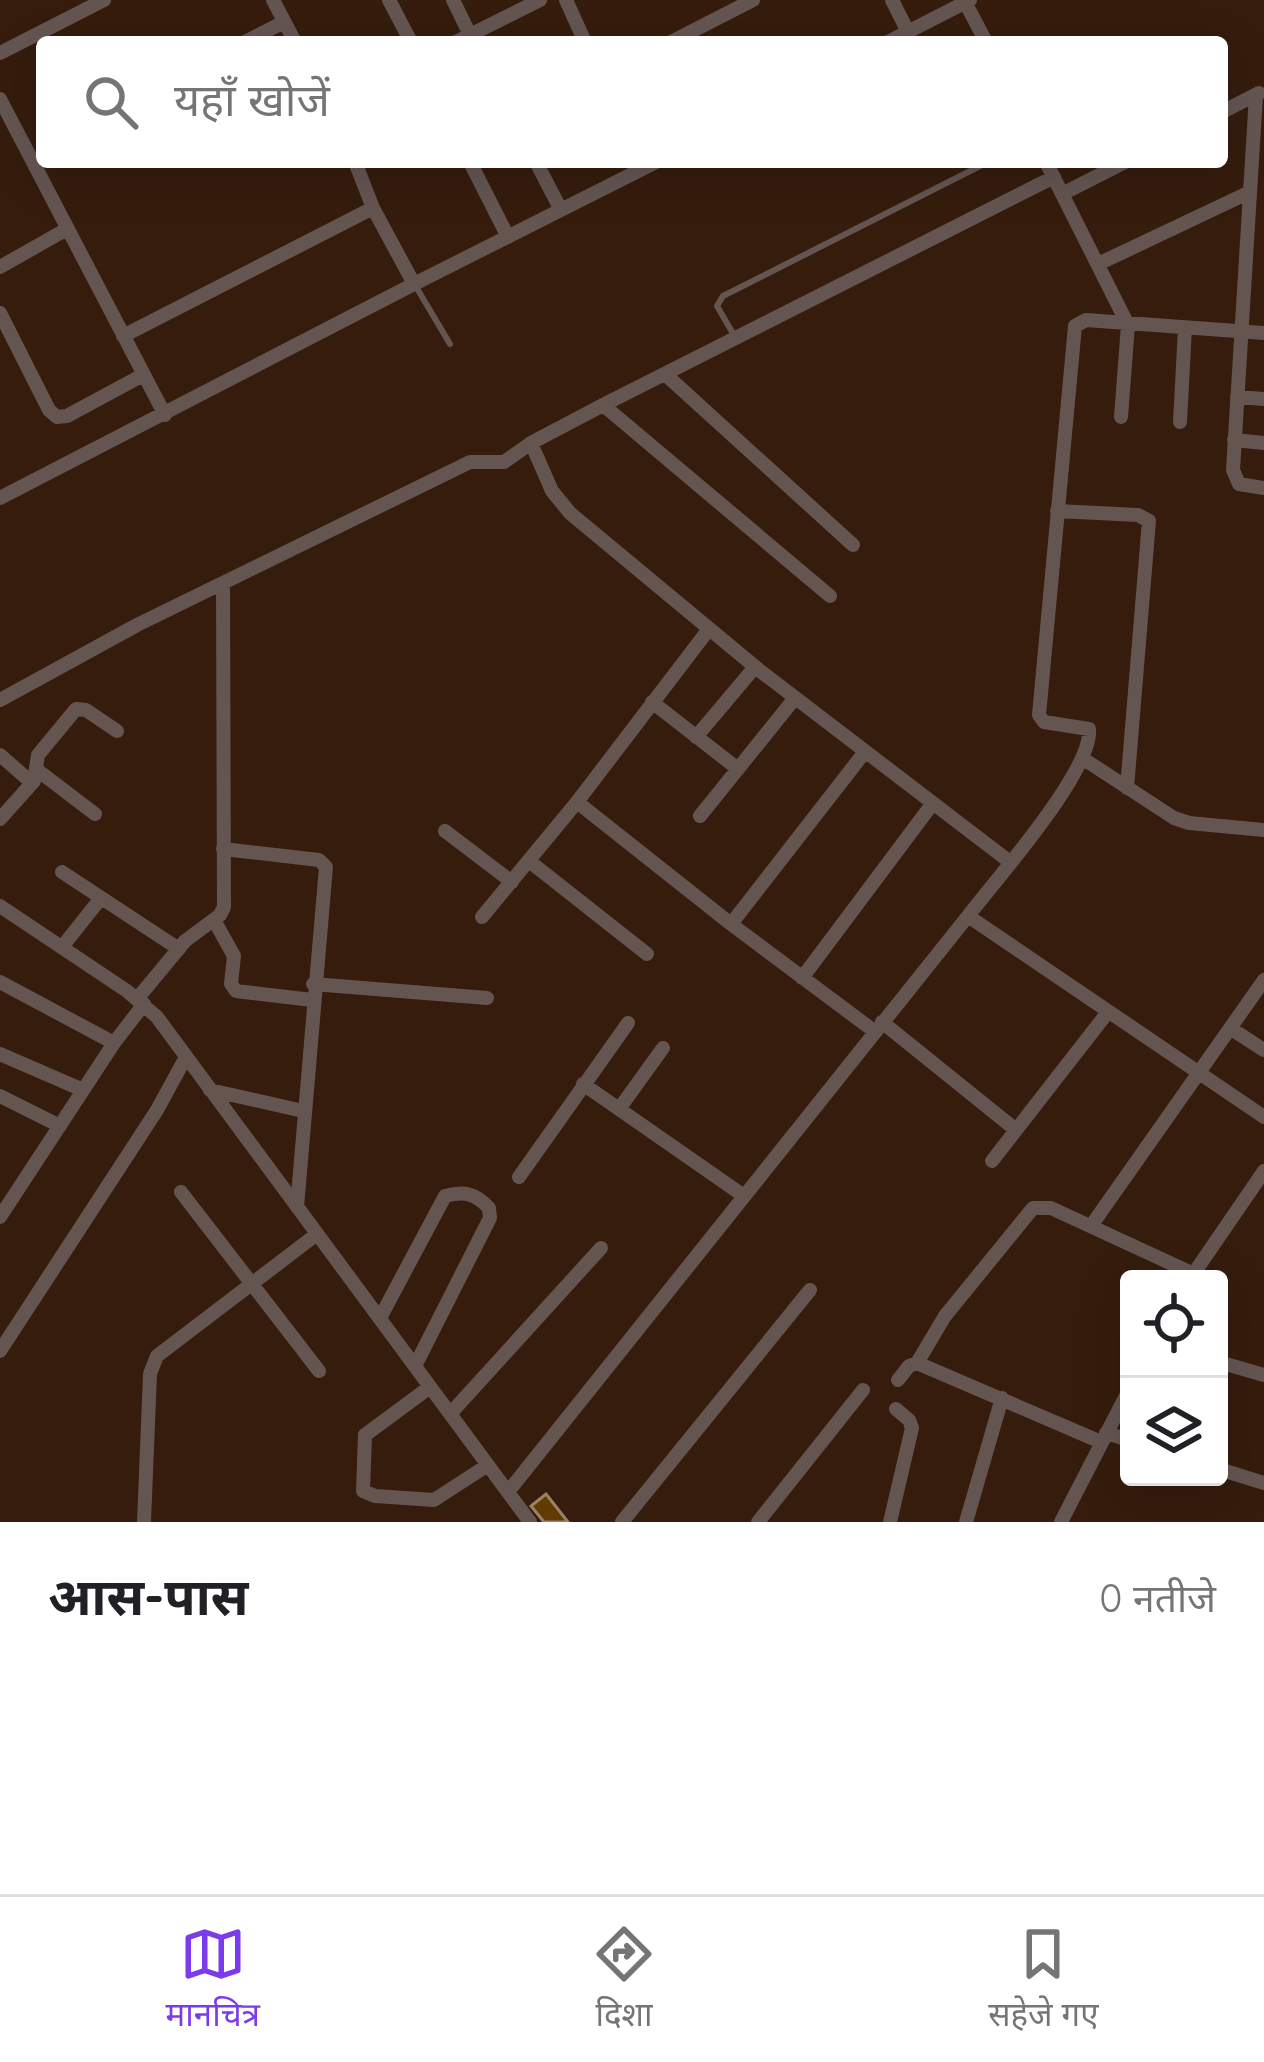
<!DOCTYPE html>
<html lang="hi">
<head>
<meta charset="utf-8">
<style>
  body { margin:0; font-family:Quicksand,"Noto Sans Devanagari",sans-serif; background:#f6f6f6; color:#202124 }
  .controls { position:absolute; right:36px; bottom:36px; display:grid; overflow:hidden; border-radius:12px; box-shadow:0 12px 48px #0002 }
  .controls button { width:108px; height:108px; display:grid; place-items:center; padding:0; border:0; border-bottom:3px solid #e0e0e0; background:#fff; color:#202124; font:60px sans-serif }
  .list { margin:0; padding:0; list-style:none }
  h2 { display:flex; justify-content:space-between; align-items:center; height:156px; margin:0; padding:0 48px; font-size:51px }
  h2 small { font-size:39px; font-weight:400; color:#757577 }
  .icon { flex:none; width:66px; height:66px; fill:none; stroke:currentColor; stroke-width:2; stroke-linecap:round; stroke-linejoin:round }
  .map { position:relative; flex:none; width:1264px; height:1522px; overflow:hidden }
  .search { position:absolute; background:#fff; box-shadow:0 12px 48px #0002; left:36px; right:36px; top:36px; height:132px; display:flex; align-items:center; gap:30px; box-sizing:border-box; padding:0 42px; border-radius:12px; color:#757577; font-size:45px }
  .sheet { height:372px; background:#fff }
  nav { display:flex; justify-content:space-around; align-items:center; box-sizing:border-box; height:168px; border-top:3px solid #e0e0e0; background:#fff; font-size:33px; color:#757577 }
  nav a { display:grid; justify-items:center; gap:6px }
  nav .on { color:#7c3aed }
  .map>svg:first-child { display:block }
  .building { fill:#623b04; stroke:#9a8269; stroke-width:3 }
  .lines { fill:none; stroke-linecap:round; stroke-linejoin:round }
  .lane { stroke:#645551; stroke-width:6 }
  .street { stroke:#645551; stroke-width:14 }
</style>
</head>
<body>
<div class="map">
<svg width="1264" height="1522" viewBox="0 0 1264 1522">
  <rect width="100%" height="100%" fill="#351c0d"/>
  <path class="building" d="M546 1494 568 1522H544L531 1506Z"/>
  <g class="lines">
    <path class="lane" d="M415 285 450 344
      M735 337 717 306 723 296 988 162"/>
    <path class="street" d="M273 0 295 42
      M389 0 411 42
      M453 0 472 39
      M566 0 585 42
      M892 0 908 32
      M964 0 986 42
      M245 42 284 22
      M456 42 540 0
      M671 42 753 0
      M888 42 970 0
      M0 53 104 0
      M1256 95 1233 470 1239 484 1264 488
      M0 99 165 415
      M1222 112 1259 93
      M470 162 508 237
      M536 162 561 210
      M1046 162 1128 325 1121 417
      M1062 194 1125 162
      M1098 264 1250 192
      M0 267 67 229
      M414 284 656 162
      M0 313 49 410 57 417 67 416 143 375
      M123 336 373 208
      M666 375 853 545
      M1237 397 1264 399
      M603 405 830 596
      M1180 422 1185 328
      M1234 440 1264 443
      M531 443 552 491 570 513 759 670 1010 862
      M0 498 414 284 373 208 355 162
      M1057 511 1138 515 1149 521 1127 788
      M0 700 137 625 470 462H504L531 443 603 405 1054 177
      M652 702 738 769
      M696 737 755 667
      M0 755 32 783
      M1082 758 1174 818 1189 823 1264 830
      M36 769 95 814
      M577 802 731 924 874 1031
      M700 816 795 698
      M0 819 34 781 38 755 76 709 86 710 117 731
      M445 831 512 882
      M223 849 319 860 326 867 297 1207
      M529 861 647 954
      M62 872 179 949
      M0 906 127 991 157 1017 530 1522
      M968 916 1264 1117
      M482 917 577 802 709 629
      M214 920 234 956 231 984 236 991 312 1000
      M731 924 864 753
      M62 947 101 898
      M802 978 933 803
      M0 982 114 1043
      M313 984 487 998
      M137 999 185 941 220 915 224 907 223 583
      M882 1022 1016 1130
      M1230 1028 1264 1050
      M0 1054 83 1090
      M583 1084 744 1196
      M210 1090 303 1111
      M0 1096 60 1126
      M619 1109 663 1048
      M992 1161 1108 1012
      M519 1177 628 1023
      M181 1192 319 1371
      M0 1217 114 1043 144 1004
      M1091 1226 1264 980
      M1190 1279 1264 1171
      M380 1318 445 1196C464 1191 475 1193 489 1208L490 1218 415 1366
      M0 1351 157 1110 186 1057
      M1219 1362 1264 1375
      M917 1363 945 1316 1033 1208H1051L1194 1274
      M898 1380 909 1366 917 1363 1101 1442
      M430 1387 365 1435 363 1491 375 1496 434 1500 488 1465
      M450 1414 601 1248
      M1106 1433 1129 1440
      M1219 1469 1264 1483
      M508 1492 968 916C995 881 1094 769 1089 729L1044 722 1039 715 1075 326 1086 320 1264 333
      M144 1522 150 1374 157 1356 317 1234
      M622 1522 810 1290
      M758 1522 863 1390
      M890 1522 912 1428 909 1420 896 1409
      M966 1522 1002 1398
      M1061 1522 1129 1390"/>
  </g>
</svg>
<div class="controls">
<button><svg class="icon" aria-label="locate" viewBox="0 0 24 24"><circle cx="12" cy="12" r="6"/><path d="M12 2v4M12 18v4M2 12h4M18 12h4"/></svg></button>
<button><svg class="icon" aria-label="layers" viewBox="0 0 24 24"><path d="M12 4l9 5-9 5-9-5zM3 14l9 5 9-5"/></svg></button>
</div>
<div class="search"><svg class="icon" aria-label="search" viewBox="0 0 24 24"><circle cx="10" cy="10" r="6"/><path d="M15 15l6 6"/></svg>यहाँ खोजें</div>
</div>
<section class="sheet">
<h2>आस-पास<small>0 नतीजे</small></h2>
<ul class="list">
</ul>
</section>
<nav>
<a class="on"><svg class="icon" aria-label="map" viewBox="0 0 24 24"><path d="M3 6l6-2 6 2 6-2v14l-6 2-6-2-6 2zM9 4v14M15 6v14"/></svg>मानचित्र</a>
<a><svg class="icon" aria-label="directions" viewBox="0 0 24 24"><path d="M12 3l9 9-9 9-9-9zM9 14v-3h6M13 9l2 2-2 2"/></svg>दिशा</a>
<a><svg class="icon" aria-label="saved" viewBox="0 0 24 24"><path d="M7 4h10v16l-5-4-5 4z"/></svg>सहेजे गए</a>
</nav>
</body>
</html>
